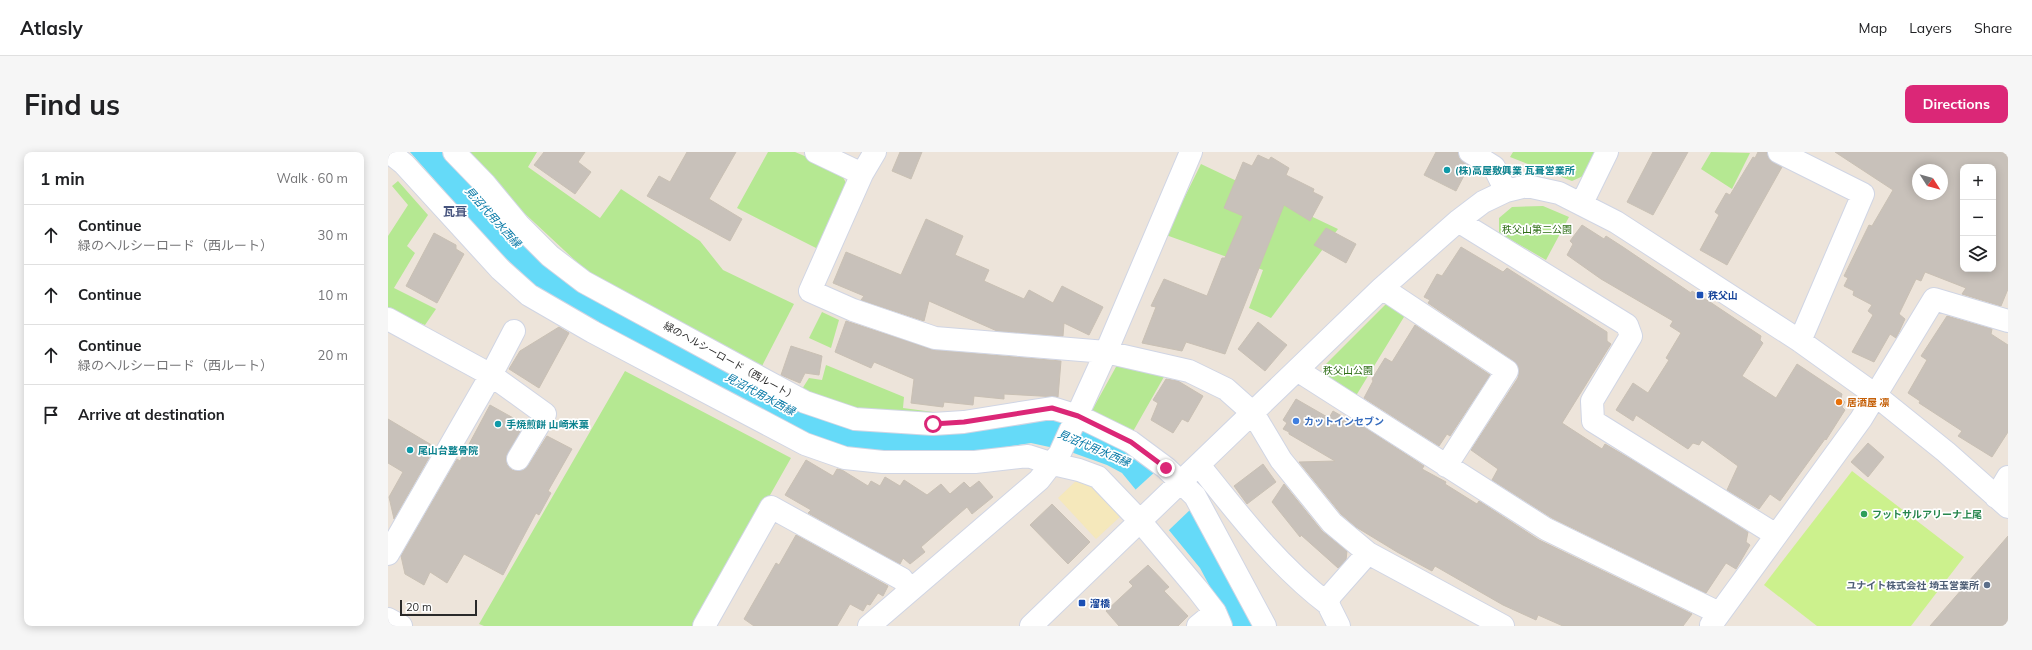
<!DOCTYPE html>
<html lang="en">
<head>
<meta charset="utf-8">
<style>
  body { margin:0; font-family:Mulish,"Noto Sans JP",sans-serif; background:#f6f6f6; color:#202124 }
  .controls { position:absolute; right:12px; top:12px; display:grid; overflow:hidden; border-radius:8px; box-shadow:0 2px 10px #0003 }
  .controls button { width:36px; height:36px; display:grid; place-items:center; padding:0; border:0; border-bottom:1px solid #e0e0e0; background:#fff; color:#202124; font:20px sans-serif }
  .compass { position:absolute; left:1524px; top:12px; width:36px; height:36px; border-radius:50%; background:#fff; box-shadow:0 2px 10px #0003; rotate:126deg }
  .scale { position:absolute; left:12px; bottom:10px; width:77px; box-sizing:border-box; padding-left:4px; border:2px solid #2a2a2a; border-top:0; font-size:11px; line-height:14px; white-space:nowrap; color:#2a2a2a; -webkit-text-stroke:3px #fff; paint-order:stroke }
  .stop { position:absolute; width:12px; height:12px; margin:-9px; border:3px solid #db2777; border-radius:50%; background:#fff }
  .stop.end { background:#db2777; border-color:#fff; box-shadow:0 1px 4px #0008 }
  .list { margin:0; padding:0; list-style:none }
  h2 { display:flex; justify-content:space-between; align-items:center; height:52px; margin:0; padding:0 16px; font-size:17px }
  h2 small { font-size:13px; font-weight:400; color:#757577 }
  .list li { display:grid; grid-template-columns:26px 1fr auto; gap:12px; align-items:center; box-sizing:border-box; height:60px; padding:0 16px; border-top:1px solid #e0e0e0 }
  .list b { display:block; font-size:15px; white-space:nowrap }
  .list p { margin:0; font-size:13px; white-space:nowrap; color:#757577 }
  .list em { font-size:13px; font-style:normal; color:#757577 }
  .icon { flex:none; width:22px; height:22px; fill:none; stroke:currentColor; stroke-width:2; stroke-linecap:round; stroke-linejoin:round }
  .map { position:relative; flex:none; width:1620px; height:474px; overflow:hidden; border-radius:8px }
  header { display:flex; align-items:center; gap:24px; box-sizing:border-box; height:56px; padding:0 20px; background:#fff; border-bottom:1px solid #e0e0e0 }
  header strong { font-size:19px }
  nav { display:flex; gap:22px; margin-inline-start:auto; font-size:14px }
  .intro { display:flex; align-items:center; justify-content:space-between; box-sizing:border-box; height:96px; padding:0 24px }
  h1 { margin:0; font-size:28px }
  .button { padding:10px 18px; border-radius:8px; background:#db2777; color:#fff; font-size:14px; font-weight:700 }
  main { display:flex; gap:24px; padding:0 24px }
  aside { flex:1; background:#fff; border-radius:8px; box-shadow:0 2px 10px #0003 }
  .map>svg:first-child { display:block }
  .green { fill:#b5e892 }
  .sand { fill:#f5e8bb }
  .pitch { fill:#ccf18d }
  .water { fill:#65daf8 }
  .pier { fill:#ede4da }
  .building { fill:#c8c1ba; stroke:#c9c0b4; fill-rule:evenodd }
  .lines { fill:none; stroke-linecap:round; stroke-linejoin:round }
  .minor-casing { stroke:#d0d5e4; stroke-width:24 }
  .minor { stroke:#fff; stroke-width:22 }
  .route { stroke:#db2777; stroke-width:5 }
  .culture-dot { fill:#0f9aa8; stroke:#fff; stroke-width:1.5 }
  .transit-dot { fill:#1a4fb4; stroke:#fff; stroke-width:1.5 }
  .food-dot { fill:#e8710a; stroke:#fff; stroke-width:1.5 }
  .shop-dot { fill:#3f7fe0; stroke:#fff; stroke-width:1.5 }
  .leisure-dot { fill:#2e9e5b; stroke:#fff; stroke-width:1.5 }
  .service-dot { fill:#5c6f8a; stroke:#fff; stroke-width:1.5 }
  .labels { text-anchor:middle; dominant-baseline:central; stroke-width:3.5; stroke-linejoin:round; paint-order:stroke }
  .culture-label { font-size:10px; font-weight:bold; fill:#0d838f; stroke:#fff; text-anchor:start }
  .park-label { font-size:10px; fill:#2c6d14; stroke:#fff }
  .transit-label { font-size:10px; font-weight:bold; fill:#164399; stroke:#fff; text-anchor:start }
  .street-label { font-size:10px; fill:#2a2a2a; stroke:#fff }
  .food-label { font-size:10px; font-weight:bold; fill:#c56008; stroke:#fff; text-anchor:start }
  .shop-label { font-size:10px; font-weight:bold; fill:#366cbe; stroke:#fff; text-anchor:start }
  .leisure-label { font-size:10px; font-weight:bold; fill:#27864d; stroke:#fff; text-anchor:start }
  .service-label { font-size:10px; font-weight:bold; fill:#4e5e75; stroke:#fff; text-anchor:end }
  .water-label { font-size:11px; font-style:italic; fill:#0377a5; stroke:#fff }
  .quarter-label { font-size:12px; font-weight:bold; fill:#47547e; stroke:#fff }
</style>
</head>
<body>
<header>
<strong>Atlasly</strong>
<nav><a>Map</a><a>Layers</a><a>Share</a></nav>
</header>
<div class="intro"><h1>Find us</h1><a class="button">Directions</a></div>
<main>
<aside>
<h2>1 min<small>Walk · 60 m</small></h2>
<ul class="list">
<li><svg class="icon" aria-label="ahead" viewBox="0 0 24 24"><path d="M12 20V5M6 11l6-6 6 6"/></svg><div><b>Continue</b><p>緑のヘルシーロード（西ルート）</p></div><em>30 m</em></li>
<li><svg class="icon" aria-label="ahead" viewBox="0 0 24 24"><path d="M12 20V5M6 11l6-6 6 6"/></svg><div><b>Continue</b></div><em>10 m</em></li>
<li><svg class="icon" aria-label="ahead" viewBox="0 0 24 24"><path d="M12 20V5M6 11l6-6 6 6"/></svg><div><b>Continue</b><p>緑のヘルシーロード（西ルート）</p></div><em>20 m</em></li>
<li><svg class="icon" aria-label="arrive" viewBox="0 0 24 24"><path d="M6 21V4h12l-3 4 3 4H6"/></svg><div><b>Arrive at destination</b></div></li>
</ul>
</aside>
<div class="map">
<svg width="1620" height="474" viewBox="0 0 1620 474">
  <rect width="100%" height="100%" fill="#ede4da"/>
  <path class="green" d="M78 0H149L140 15 212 66 233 37 312 89 335 118 406 152 372 218 206 126 133 58Z
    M380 0H407L452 19 459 33 430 97 349 56Z
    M1125 0H1212L1202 21 1184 29 1122 5Z
    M1323 0 1362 1 1344 37 1313 17Z
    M813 12 950 77 883 166 861 156 875 118 778 83Z
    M10 29 40 63 19 94 27 101 6 136 48 157 37 173 0 158V84L20 53 4 34Z
    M1155 54 1181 65 1158 108 1111 81V66L1124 55Z
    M1002 148 1019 160 966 247 937 227 938 212Z
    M434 160 451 168 443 196 421 186Z
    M438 213 516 245 515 256 560 262 559 269 450 255 414 237 421 226 434 228Z
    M729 213 777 223 743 283 702 262Z
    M237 219 403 306 308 474H96L91 472Z"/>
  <path class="sand" d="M688 329 707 332 734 363 708 387 670 346Z"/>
  <path class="pitch" d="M1464 319 1576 405 1523 474H1429L1376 433Z"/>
  <path class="water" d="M22 0H57L150 102 460 268 657 262 742 295 809 365 872 474H843L812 416 734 321 719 313 680 299 643 291 584 300 547 303 452 295 420 283 194 163 152 138 109 98Z"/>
  <path class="pier" d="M769 318 804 356 780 379 746 339Z"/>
  <path class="building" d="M156 0H197L190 10 203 20 187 42 146 13Z
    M299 0H348L321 47 354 67 342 89 259 44 271 24 282 30Z
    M512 0H534L523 27 504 19Z
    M1048 0H1070L1071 6 1081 14 1068 39 1036 23Z
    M1265 0H1300L1265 63 1239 50Z
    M1370 0H1379L1381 7 1394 15 1339 113 1312 98 1331 63 1327 60 1338 41 1342 43 1365 5 1367 6Z
    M1447 0H1620V137L1613 154 1574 142 1578 136 1537 120 1533 129 1528 127 1511 162 1517 167 1511 180 1508 186 1502 182 1486 210 1464 200 1485 163 1480 159 1484 153 1465 143 1466 139 1456 134 1460 126 1456 124 1481 73 1484 74 1505 38ZM1575 15H1605V117H1575ZM1530 18H1554V42H1530Z
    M870 3 881 8 883 5 901 16 898 23 926 37 925 40 935 45 922 69 896 53 837 202 798 190 794 199 754 191 768 155 763 154 776 127 819 144 834 106H837L855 64 836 56 855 10 864 14Z
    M538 67 575 84 567 103 601 118 596 129 636 147 641 138 665 151 674 134 715 155 701 183 676 171 675 184 609 179 541 149 536 169 473 148 476 144 445 131 458 100 513 123Z
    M1194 73 1216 87 1218 84 1235 95 1303 141 1304 139 1322 150 1373 184 1372 188 1375 191 1354 224 1388 246 1409 212 1454 242 1453 246 1457 250 1454 255 1457 258 1438 288 1437 287 1392 349 1382 342 1371 357 1339 338 1350 314 1314 288 1311 293 1305 291 1300 297 1248 263 1245 269 1228 258 1245 231 1260 241 1281 208 1278 206 1293 181 1282 174 1285 169 1213 127 1179 103 1185 92 1182 89Z
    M938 76 968 92 958 111 926 93Z
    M46 81 68 93V97L76 102 49 151 18 134Z
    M1073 95 1115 120 1119 116 1219 180V189L1223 192 1174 271 1214 297 1217 292 1246 309 1360 380 1358 390 1362 393 1348 417 1338 411 1318 441 1164 366 1104 328 1110 317 1083 298 1130 226 1131 220 1130 214 1126 209 1040 151 1042 148 1036 145 1049 122 1054 124Z
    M1559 164 1604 177 1603 182 1620 193V280L1604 305 1570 284 1574 279 1531 251 1532 249 1520 241 1539 208 1533 204Z
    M458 169 546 198 673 209 670 245 616 242V247L586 244 585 253 556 250 555 255 523 251 526 227 486 210 483 216 447 200Z
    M870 170 899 193 877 219 850 197Z
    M1027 173 1102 223 1062 284 1059 282 1051 294 976 246 985 229 984 227 997 206 1004 210Z
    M171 175 181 181 151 236 121 217 132 199Z
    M403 194 434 204 431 223 417 221 412 231 393 223Z
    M778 227 790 229 815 244 800 270 794 267 785 281 763 268 770 251 765 248Z
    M908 247 941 266 945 259 964 270 965 268 1036 314 1034 317 1058 330 1057 332 1089 352 1091 349 1151 388 1304 462 1295 474H1175L1150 463 1148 468 1115 453 1047 414 1044 419 1009 400 968 375 953 362 911 310 947 309 901 282V280L895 277 899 271 895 268Z
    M102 253 136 272 118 306 119 313 124 318 130 319 136 318 140 314 159 284 184 297 160 339 163 341 151 363 148 361 115 423 76 402 59 431 42 420 36 433 17 422 13 404 69 307 72 309Z
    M0 267 47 295 6 367 1 345 15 320 0 311Z
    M1480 291 1496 305 1480 325 1463 310Z
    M418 308 445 324 449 317 454 318 480 334 483 329 492 334 497 325 512 334 516 328 539 343 553 332 562 342 576 330 582 336 591 329 605 345 584 362 579 355 533 395 537 400 522 412 515 406 512 412 420 361 423 358 397 343Z
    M875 312 888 330 859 352 846 334Z
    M896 332 934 379 959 399 958 408 950 416 913 383 912 385 884 350Z
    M664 352 702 390 680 412 642 373Z
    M408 383 500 434 495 444 490 441 482 453 479 452 475 459 462 452 449 474H366L356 467 388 411 391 413Z
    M1620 384V474H1542Z
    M760 413 781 435 776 439 800 464 790 474H731L718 459 745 434 741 430Z"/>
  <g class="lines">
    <g class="minor-casing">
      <path id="minor" d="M1 0 16 12 112 117 141 143 205 180 417 292 457 306 495 310H587L640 304 665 312 691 318 710 325 752 369 810 438 827 460 833 474
        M66 0 97 32 131 73 162 104 196 130 417 250 467 267 545 272 576 270 664 256 690 264 743 290 778 316 807 344 877 474
        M428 0 474 22 422 139 465 158 547 186 718 200 801 219 838 237 865 261 893 308 944 371 980 401 1115 474
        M1082 0 1106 15 1118 39
        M1391 0 1475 42 1412 189
        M474 22 487 0
        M1194 51 1219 0
        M1070 69 1239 173 1243 184 1204 249 1205 269 1388 383
        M994 136 1119 219 1058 314
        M0 167 103 223 0 402
        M126 179 103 223 157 262 130 307
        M909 218 1158 377 1331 461
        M811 313C851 363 889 413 940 452
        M1608 345 1620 325
        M0 467 13 474
        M1323 473 1473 267 1546 147 1620 169
        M316 474 383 355 514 427 522 437
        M481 474 651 328 672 301 718 200 803 0
        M643 474 994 136 1070 69 1095 50 1118 39 1139 34 1171 41 1228 70 1412 189 1486 242 1558 300 1620 355
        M810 474 827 460
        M951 474 940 452 942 444 980 401"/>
    </g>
    <use href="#minor" class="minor"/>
  </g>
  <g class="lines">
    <path class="route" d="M545 272 576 270 664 256 690 264 743 290 778 316"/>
  </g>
  <g class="culture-dot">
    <circle cx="1059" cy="18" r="4"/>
    <circle cx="110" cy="272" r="4"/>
    <circle cx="22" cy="298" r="4"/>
  </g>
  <g class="transit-dot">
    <rect x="1308" y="139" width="8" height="8" rx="2"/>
    <rect x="690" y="447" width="8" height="8" rx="2"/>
  </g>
  <circle class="food-dot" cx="1451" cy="250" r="4"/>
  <circle class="shop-dot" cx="908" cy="269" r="4"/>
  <circle class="leisure-dot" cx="1476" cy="362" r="4"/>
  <circle class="service-dot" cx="1599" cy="433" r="4"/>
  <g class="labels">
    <g class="culture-label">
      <text x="1067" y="18">(株)高屋敷興業 瓦葺営業所</text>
      <text x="118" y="272">手焼煎餅 山崎米菓</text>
      <text x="30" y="298">尾山台整骨院</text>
    </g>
    <g class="park-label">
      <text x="1149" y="77">秩父山第二公園</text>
      <text x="960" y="218">秩父山公園</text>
    </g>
    <g class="transit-label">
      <text x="1320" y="143">秩父山</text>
      <text x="702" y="451">溜橋</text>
    </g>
    <g class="street-label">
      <text transform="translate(342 209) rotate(29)">緑のヘルシーロード（西ルート）</text>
    </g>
    <g class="food-label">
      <text x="1459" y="250">居酒屋 凛</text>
    </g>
    <g class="shop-label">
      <text x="916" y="269">カットインセブン</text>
    </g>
    <g class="leisure-label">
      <text x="1484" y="362">フットサルアリーナ上尾</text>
    </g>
    <g class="service-label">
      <text x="1591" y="433">ユナイト株式会社 埼玉営業所</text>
    </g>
    <g class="water-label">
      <text transform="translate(105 65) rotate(48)">見沼代用水西縁</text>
      <text transform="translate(372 242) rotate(28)">見沼代用水西縁</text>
      <text transform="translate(706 296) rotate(23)">見沼代用水西縁</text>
    </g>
    <g class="quarter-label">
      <text x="67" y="59">瓦葺</text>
    </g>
  </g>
</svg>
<div class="controls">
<button>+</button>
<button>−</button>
<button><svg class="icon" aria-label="layers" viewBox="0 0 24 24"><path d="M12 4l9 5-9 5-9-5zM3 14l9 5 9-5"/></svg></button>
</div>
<svg class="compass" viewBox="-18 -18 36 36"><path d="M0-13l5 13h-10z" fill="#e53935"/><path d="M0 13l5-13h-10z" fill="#757577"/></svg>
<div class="scale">20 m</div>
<div class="stop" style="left:545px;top:272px"></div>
<div class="stop end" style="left:778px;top:316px"></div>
</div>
</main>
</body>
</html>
